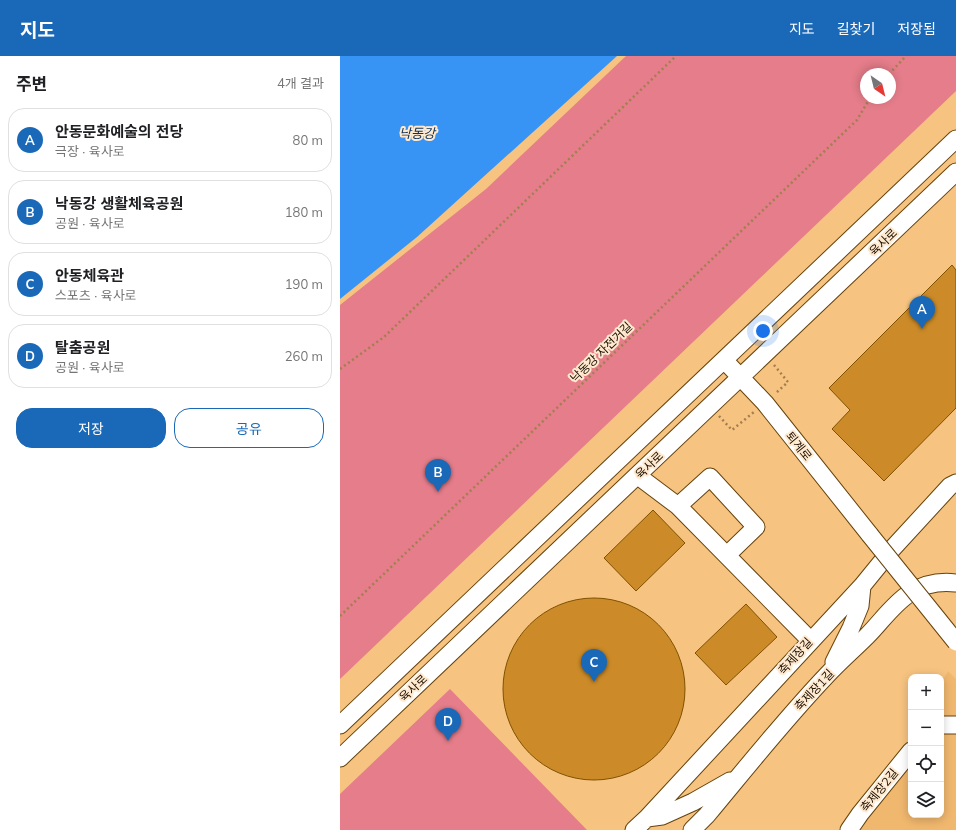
<!DOCTYPE html>
<html lang="ko">
<head>
<meta charset="utf-8">
<style>
  body { margin:0; font-family:Mulish,"Noto Sans KR",sans-serif; background:#f6f6f6; color:#202124 }
  .controls { position:absolute; right:12px; bottom:12px; display:grid; overflow:hidden; border-radius:8px; box-shadow:0 2px 10px #0003 }
  .controls button { width:36px; height:36px; display:grid; place-items:center; padding:0; border:0; border-bottom:1px solid #e0e0e0; background:#fff; color:#202124; font:20px sans-serif }
  .compass { position:absolute; left:520px; top:12px; width:36px; height:36px; border-radius:50%; background:#fff; box-shadow:0 2px 10px #0003; rotate:145deg }
  .you { position:absolute; left:423px; top:275px; width:14px; height:14px; margin:-10px; border:3px solid #fff; border-radius:50%; background:#1a73e8; box-shadow:0 0 0 6px #1a73e833 }
  .badge { display:grid; place-items:center; width:26px; height:26px; border-radius:50%; background:#1969b8; color:#fff; font-size:13px; font-weight:700 }
  .pin { position:absolute; translate:-50% -33px; filter:drop-shadow(0 1px 2px #0008) }
  .pin::after { content:''; position:absolute; top:21px; width:14px; height:12px; background:inherit; clip-path:polygon(0 0,100% 0,50% 100%) }
  .list { margin:0; padding:0; list-style:none }
  h2 { display:flex; justify-content:space-between; align-items:center; height:52px; margin:0; padding:0 16px; font-size:17px }
  h2 small { font-size:13px; font-weight:400; color:#757577 }
  .list li { display:grid; grid-template-columns:26px 1fr auto; gap:12px; align-items:center; box-sizing:border-box; height:64px; margin:0 8px 8px; padding:0 8px; border:1px solid #e0e0e0; border-radius:16px }
  .list b { display:block; font-size:15px; white-space:nowrap }
  .list p { margin:0; font-size:13px; white-space:nowrap; color:#757577 }
  .list em { font-size:13px; font-style:normal; color:#757577 }
  .actions { display:flex; gap:8px; padding:12px 16px }
  .actions a { flex:1; padding:9px 0; border:1px solid #1969b8; border-radius:16px; text-align:center; font-size:14px; color:#1969b8 }
  .actions .main { background:#1969b8; color:#fff }
  .icon { flex:none; width:22px; height:22px; fill:none; stroke:currentColor; stroke-width:2; stroke-linecap:round; stroke-linejoin:round }
  .map { position:relative; flex:none; width:616px; height:774px; overflow:hidden }
  header { display:flex; align-items:center; gap:24px; box-sizing:border-box; height:56px; padding:0 20px; background:#1969b8; color:#fff }
  header strong { font-size:19px }
  nav { display:flex; gap:22px; margin-inline-start:auto; font-size:14px }
  main { display:flex }
  aside { flex:1; background:#fff }
  .map>svg:first-child { display:block }
  .built { fill:#f0b76e }
  .green { fill:#e57d8a; fill-rule:evenodd }
  .water { fill:#3894f4 }
  .building { fill:#cc8b28; stroke:#7f5100 }
  .lines { fill:none; stroke-linecap:round; stroke-linejoin:round }
  .minor-casing { stroke:#66430c; stroke-width:19 }
  .path { stroke:#a37e50; stroke-width:2.5; stroke-dasharray:2 3; stroke-linecap:butt }
  .minor { stroke:#fff; stroke-width:17 }
  .minor-bridge-casing { stroke:#66430c; stroke-width:19; stroke-linecap:butt }
  .minor-bridge { stroke:#fff; stroke-width:17 }
  .labels { text-anchor:middle; dominant-baseline:central; stroke-width:4; stroke-linejoin:round; paint-order:stroke }
  .street-label { font-size:12px; fill:#1d0f00; stroke:#ffead0 }
  .water-label { font-size:13px; font-style:italic; fill:#0d3156; stroke:#ffead0 }
</style>
</head>
<body>
<header>
<strong>지도</strong>
<nav><a>지도</a><a>길찾기</a><a>저장됨</a></nav>
</header>
<main>
<aside>
<h2>주변<small>4개 결과</small></h2>
<ul class="list">
<li><span class="badge">A</span><div><b>안동문화예술의 전당</b><p>극장 · 육사로</p></div><em>80 m</em></li>
<li><span class="badge">B</span><div><b>낙동강 생활체육공원</b><p>공원 · 육사로</p></div><em>180 m</em></li>
<li><span class="badge">C</span><div><b>안동체육관</b><p>스포츠 · 육사로</p></div><em>190 m</em></li>
<li><span class="badge">D</span><div><b>탈춤공원</b><p>공원 · 육사로</p></div><em>260 m</em></li>
</ul>
<div class="actions"><a class="main">저장</a><a>공유</a></div>
</aside>
<div class="map">
<svg width="616" height="774" viewBox="0 0 616 774">
  <rect width="100%" height="100%" fill="#f6c381"/>
  <path class="built" d="M608 615 616 623V774H518L571 681V759H601V628Z"/>
  <path class="green" d="M286 0H616V35L0 623V249L146 133ZM526 18H550V42H526Z
    M110 633 247 774H0V738Z"/>
  <path class="water" d="M0 0H277L77 181 0 243Z"/>
  <path class="building" d="M612 209 616 214V352L544 425 492 373 510 354 489 332Z
    M313 454 345 487 296 535 264 502Z
    M163 633a91 91 0 1 1 182 0a91 91 0 1 1-182 0Z
    M406 548 437 581 386 629 355 597Z"/>
  <g class="lines">
    <g class="minor-casing">
      <path id="minor" d="M384 304 425 347 530 479
        M298 420 338 450 470 584
        M338 450 370 421 416 471 387 499
        M494 606 511 572 520 550 522 530
        M0 669 616 83
        M601 669H616
        M0 702 616 116
        M307 762 322 760 353 746 390 725
        M294 774 307 762 522 530 553 492 610 430 616 427
        M352 774 367 759C407 711 445 663 488 618 500 605 514 593 527 580 541 566 553 548 570 537 584 528 600 525 616 527
        M509 774 520 758 571 695"/>
    </g>
    <path class="path" d="M549 18 566 0
      M434 309 448 326 436 337
      M0 313 44 281 336 0
      M379 360 392 374 414 356
      M0 560 517 64 530 42"/>
    <use href="#minor" class="minor"/>
    <g class="minor-bridge-casing">
      <path id="minor-bridge" d="M530 479 616 586"/>
    </g>
    <use href="#minor-bridge" class="minor-bridge"/>
  </g>
  <g class="labels">
    <g class="street-label">
      <text transform="translate(543 186) rotate(-44)">육사로</text>
      <text transform="translate(261 296) rotate(-44)">낙동강 자전거길</text>
      <text transform="translate(459 390) rotate(51)">퇴계로</text>
      <text transform="translate(309 409) rotate(-44)">육사로</text>
      <text transform="translate(455 600) rotate(-48)">축제장길</text>
      <text transform="translate(73 632) rotate(-43)">육사로</text>
      <text transform="translate(474 634) rotate(-47)">축제장1길</text>
      <text transform="translate(539 734) rotate(-51)">축제장2길</text>
    </g>
    <g class="water-label">
      <text x="77" y="77">낙동강</text>
    </g>
  </g>
</svg>
<div class="controls">
<button>+</button>
<button>−</button>
<button><svg class="icon" aria-label="locate" viewBox="0 0 24 24"><circle cx="12" cy="12" r="6"/><path d="M12 2v4M12 18v4M2 12h4M18 12h4"/></svg></button>
<button><svg class="icon" aria-label="layers" viewBox="0 0 24 24"><path d="M12 4l9 5-9 5-9-5zM3 14l9 5 9-5"/></svg></button>
</div>
<svg class="compass" viewBox="-18 -18 36 36"><path d="M0-13l5 13h-10z" fill="#e53935"/><path d="M0 13l5-13h-10z" fill="#757577"/></svg>
<div class="you"></div>
<div class="pin badge" style="left:582px;top:273px">A</div>
<div class="pin badge" style="left:98px;top:436px">B</div>
<div class="pin badge" style="left:254px;top:626px">C</div>
<div class="pin badge" style="left:108px;top:685px">D</div>
</div>
</main>
</body>
</html>
